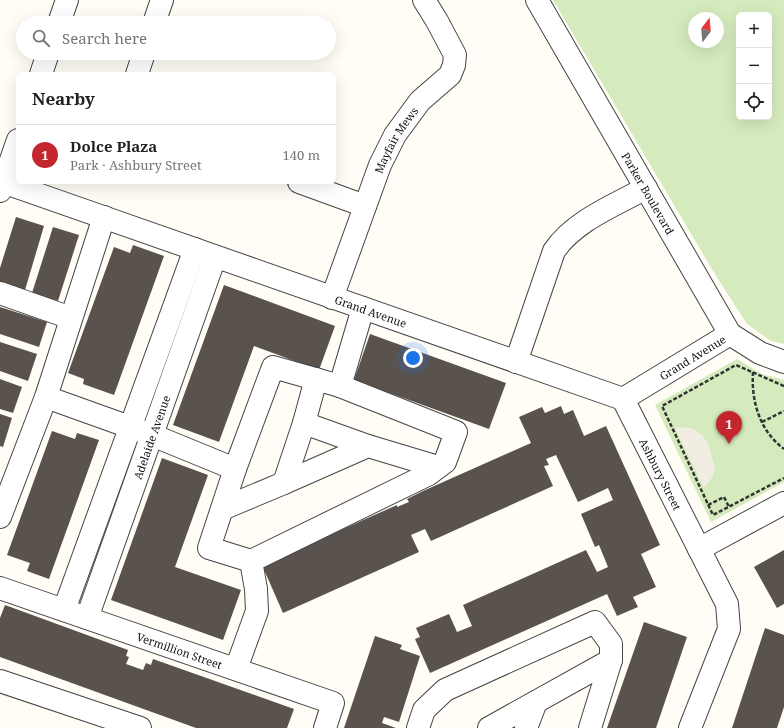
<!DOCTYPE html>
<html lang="en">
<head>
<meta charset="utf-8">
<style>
  body { margin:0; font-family:"Noto Serif",serif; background:#f6f6f6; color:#202124 }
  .controls { position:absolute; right:12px; top:12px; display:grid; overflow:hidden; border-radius:6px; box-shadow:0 4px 16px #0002 }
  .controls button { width:36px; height:36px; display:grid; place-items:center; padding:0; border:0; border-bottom:1px solid #e0e0e0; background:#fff; color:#202124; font:20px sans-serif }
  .compass { position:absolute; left:688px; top:12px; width:36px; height:36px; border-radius:50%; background:#fff; box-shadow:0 4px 16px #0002; rotate:16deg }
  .you { position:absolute; left:413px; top:358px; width:14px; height:14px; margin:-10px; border:3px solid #fff; border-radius:50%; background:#1a73e8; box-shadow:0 0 0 6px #1a73e833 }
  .badge { display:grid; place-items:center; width:26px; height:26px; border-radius:50%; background:#c4262e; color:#fff; font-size:13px; font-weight:700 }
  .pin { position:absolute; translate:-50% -33px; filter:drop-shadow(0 1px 2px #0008) }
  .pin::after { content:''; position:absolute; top:21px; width:14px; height:12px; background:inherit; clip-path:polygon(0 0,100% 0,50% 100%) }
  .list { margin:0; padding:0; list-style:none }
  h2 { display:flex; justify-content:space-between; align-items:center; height:52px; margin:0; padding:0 16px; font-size:17px }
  h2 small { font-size:13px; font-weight:400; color:#757577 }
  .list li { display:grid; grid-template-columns:26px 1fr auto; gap:12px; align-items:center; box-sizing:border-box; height:60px; padding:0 16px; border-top:1px solid #e0e0e0 }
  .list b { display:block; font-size:15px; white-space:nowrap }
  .list p { margin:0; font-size:13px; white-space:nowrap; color:#757577 }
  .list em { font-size:13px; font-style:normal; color:#757577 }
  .icon { flex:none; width:22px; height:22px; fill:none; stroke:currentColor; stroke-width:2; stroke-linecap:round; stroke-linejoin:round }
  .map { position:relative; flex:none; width:784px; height:728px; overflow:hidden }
  .search { position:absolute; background:#fff; box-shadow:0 4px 16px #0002; left:16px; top:16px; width:320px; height:44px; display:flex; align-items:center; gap:10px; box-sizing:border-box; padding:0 14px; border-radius:22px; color:#757577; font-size:15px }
  .panel { position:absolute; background:#fff; box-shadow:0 4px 16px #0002; left:16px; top:72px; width:320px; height:112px; border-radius:6px }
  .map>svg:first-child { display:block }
  .green { fill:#d5ebbd; fill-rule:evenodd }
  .plaza { fill:#f1ede2 }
  .building { fill:#5a524d }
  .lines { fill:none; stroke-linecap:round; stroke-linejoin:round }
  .minor-casing { stroke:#444; stroke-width:24 }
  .path { stroke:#333; stroke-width:2.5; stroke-dasharray:4 2; stroke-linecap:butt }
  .minor { stroke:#fff; stroke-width:22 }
  .labels { text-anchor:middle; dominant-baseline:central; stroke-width:4; stroke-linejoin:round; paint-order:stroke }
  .street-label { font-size:11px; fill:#111; stroke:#fff }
</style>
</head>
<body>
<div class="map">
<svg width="784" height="728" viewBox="0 0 784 728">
  <rect width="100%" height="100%" fill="#fffdf5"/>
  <path class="green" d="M553 0H784V344L771 341 747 324 713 271ZM739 15H769V117H739ZM694 18H718V42H694Z
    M737 359 762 374 784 380V482L711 522 655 405Z"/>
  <path class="plaza" d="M678 427 692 428 702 435 709 445 715 468 713 476 704 488 675 428Z"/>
  <path class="building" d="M16 217 44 226 25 290 0 283V268Z
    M53 227 79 235 58 301 32 293Z
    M133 245 164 256 114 395 83 384 84 379 68 373 114 247 130 253Z
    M224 285 335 326 319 370 254 346 219 442 173 425Z
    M0 307 47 322 39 347 0 334Z
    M370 334 506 383 489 429 354 380Z
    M0 342 37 354 28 381 0 371Z
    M0 379 22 387 13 413 0 409Z
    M561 406 564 414 573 410 584 436 606 426 660 545 641 554 656 587 633 597 638 607 617 616 607 594 430 673 415 639 420 637 416 628 449 614 457 632 472 626 463 605 586 550 597 572 608 567 599 545 595 547 581 514 613 500 608 488 578 502 556 455 546 459 549 465 544 466 553 486 431 541 425 529 411 535 419 552 283 613 262 565 397 505V507L409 502 407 499 423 491 531 443 519 417 542 407 545 413Z
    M0 414 12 418 3 447 0 446Z
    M52 431 75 439 77 433 99 440 49 579 27 571 30 563 7 555Z
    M162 458 208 475 175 567 241 590 223 640 111 600Z
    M784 550V604L777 608 754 567Z
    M5 605 128 650 126 656 129 657 126 664 143 670 146 663 151 665 153 659 294 709 287 728H196L0 657V618Z
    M644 622 687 637 656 728H607Z
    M765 628 784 635V707L777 728H732Z
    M375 636 402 645 400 649 420 656 399 722 384 717 382 723 396 728H344Z"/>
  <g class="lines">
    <g class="minor-casing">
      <g id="minor">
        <path id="s1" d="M537 0 730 334 760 353 784 362"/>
        <path d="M59 23 67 0"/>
        <path d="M154 23 162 0"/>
        <path d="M41 74 48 53"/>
        <path d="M137 74 144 53"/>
        <path id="s2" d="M0 181 623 399 730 334"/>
        <path d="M299 182 365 206"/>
        <path d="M0 191 18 140"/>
        <path d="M0 293 71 318"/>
        <path id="s3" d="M332 298 380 165 395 135 420 101 450 75 454 65 455 55 437 21 424 0"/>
        <path d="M516 362 554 251C574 221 615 205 646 188"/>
        <path d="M46 397 152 435 235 469"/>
        <path id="s4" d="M623 399 727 604 729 629 690 728"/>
        <path d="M304 423 368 446"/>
        <path d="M284 483 368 446 438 467"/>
        <path d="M222 509 284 483 304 423 316 379"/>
        <path d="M0 517 46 397 104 217"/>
        <path d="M699 549 784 503"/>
        <path d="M251 561 209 548 235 469 273 367 340 386"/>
        <path id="s5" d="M0 588 333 703 325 728"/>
        <path d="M64 610 195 249"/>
        <path id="s6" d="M87 618 215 257"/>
        <path d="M236 669 257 611 256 589 251 561 429 474 445 462 456 432 340 386 363 308"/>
        <path d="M0 681 140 728"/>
        <path d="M418 728 424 710 445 690 595 622 611 644V660L590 728"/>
        <path d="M489 728 611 660"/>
        <path d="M526 728 536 702"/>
      </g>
    </g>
    <path class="path" d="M753 372C751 402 760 431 784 449
      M784 386 736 365 662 406 713 515 784 478
      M762 422 784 411
      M708 505 724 497 729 507"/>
    <use href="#minor" class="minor"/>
  </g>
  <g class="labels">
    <g class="street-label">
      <text stroke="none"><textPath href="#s3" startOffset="171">Mayfair Mews</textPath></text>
      <text stroke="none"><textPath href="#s1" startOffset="223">Parker Boulevard</textPath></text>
      <text stroke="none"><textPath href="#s2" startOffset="393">Grand Avenue</textPath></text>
      <text stroke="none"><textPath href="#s2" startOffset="741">Grand Avenue</textPath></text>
      <text stroke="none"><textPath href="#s6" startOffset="192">Adelaide Avenue</textPath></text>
      <text stroke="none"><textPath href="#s4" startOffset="84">Ashbury Street</textPath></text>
      <text stroke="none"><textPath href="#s5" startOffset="190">Vermillion Street</textPath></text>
    </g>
  </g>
</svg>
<div class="controls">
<button>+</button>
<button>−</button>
<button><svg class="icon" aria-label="locate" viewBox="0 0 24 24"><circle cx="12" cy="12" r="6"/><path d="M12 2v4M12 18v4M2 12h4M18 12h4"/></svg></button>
</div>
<svg class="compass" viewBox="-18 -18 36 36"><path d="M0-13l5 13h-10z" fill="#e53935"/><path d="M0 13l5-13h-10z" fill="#757577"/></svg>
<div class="you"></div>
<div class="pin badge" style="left:729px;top:444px">1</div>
<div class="search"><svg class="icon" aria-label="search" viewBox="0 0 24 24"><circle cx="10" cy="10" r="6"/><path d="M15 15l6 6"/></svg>Search here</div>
<section class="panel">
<h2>Nearby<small></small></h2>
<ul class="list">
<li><span class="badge">1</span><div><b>Dolce Plaza</b><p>Park · Ashbury Street</p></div><em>140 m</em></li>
</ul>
</section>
</div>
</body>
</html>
